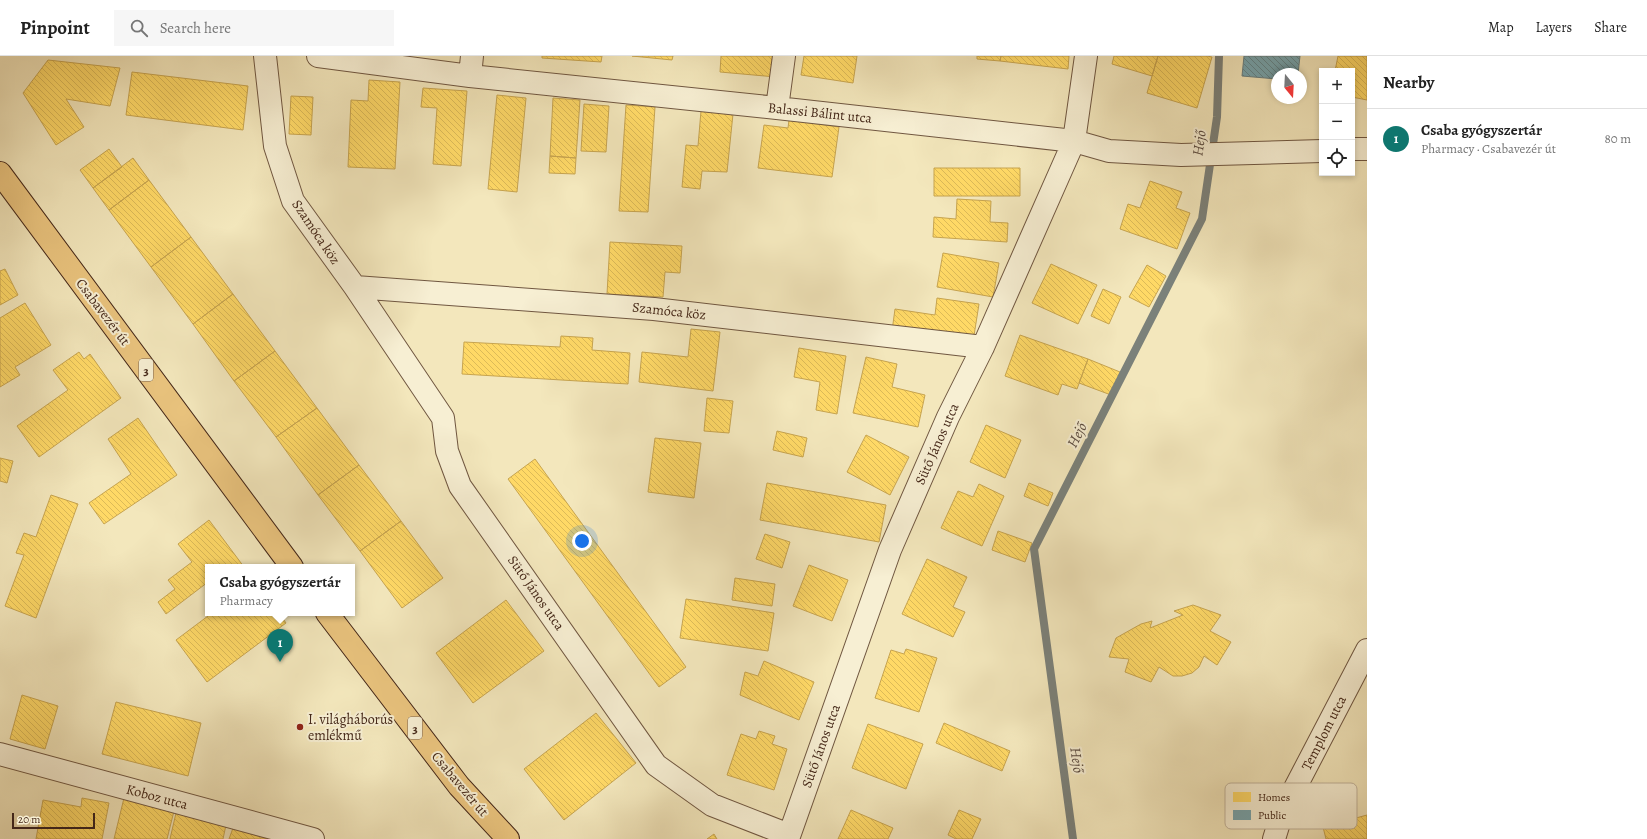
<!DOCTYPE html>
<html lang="en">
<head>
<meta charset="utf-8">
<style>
  body { margin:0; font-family:Alegreya,serif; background:#f6f6f6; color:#222 }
  .controls { position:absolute; right:12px; top:12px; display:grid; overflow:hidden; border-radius:0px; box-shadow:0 2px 6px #0003 }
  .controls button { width:36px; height:36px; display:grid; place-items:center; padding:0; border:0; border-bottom:1px solid #e0e0e0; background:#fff; color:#222; font:20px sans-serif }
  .compass { position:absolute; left:1271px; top:12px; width:36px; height:36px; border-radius:50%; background:#fff; box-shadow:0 2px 6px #0003; rotate:162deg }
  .scale { position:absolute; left:12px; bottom:10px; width:83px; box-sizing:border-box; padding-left:4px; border:2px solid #442718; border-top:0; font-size:11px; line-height:14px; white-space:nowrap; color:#442718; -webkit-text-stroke:3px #f7efd3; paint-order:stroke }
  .you { position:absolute; left:582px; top:485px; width:14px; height:14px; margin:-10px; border:3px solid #fff; border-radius:50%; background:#1a73e8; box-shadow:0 0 0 6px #1a73e833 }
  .badge { display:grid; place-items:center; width:26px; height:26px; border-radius:50%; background:#0f766e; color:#fff; font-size:13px; font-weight:700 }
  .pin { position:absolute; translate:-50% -33px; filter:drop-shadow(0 1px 2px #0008) }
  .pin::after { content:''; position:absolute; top:21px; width:14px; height:12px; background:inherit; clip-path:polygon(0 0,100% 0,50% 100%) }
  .popup { position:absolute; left:205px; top:508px; width:150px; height:52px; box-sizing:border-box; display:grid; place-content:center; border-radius:0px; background:#fff; filter:drop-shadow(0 1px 3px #0005); font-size:13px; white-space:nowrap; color:#767676 }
  .popup b { font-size:15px; color:#222 }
  .popup::after { content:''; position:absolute; left:50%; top:100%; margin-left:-8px; border:8px solid transparent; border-top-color:#fff }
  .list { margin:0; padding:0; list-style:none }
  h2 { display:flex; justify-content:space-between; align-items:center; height:52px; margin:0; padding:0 16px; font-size:17px }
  h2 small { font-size:13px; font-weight:400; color:#767676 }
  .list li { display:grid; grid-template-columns:26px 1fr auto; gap:12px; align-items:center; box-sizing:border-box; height:60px; padding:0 16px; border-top:1px solid #e0e0e0 }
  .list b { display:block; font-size:15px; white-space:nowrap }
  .list p { margin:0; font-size:13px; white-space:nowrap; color:#767676 }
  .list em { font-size:13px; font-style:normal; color:#767676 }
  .icon { flex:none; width:22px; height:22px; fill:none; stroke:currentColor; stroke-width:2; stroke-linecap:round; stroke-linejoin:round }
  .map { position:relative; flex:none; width:1367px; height:783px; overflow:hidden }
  header { display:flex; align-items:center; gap:24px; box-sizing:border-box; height:56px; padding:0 20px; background:#fff; border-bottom:1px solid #e0e0e0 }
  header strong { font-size:19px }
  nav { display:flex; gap:22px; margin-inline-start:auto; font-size:14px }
  .search { width:280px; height:36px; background:#f6f6f6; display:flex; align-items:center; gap:10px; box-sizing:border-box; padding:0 14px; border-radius:0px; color:#767676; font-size:15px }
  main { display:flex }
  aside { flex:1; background:#fff }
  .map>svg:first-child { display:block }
  .homes { fill:url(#homes-back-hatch); stroke:#c7a44f }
  .public { fill:url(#public-back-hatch); stroke:#677f82 }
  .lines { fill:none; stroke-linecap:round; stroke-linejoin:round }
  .stream { stroke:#7b817a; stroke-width:8 }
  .street-casing { stroke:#705741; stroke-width:24 }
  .primary-casing { stroke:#442718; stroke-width:24 }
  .street { stroke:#f7efd3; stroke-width:22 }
  .primary { stroke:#eac47e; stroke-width:22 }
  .poi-dot { fill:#8f2418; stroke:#f7efd3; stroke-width:1.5 }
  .labels { text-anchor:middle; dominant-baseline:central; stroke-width:4; stroke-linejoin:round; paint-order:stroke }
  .shield { fill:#f7efd3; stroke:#7a6350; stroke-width:1 }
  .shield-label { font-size:13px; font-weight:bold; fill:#442718 }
  .street-label { font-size:14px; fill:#442718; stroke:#f7efd3 }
  .poi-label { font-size:14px; fill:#442718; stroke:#f7efd3; text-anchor:start }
  .water-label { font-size:15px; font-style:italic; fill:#5b4c41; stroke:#f7efd3 }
  .key { fill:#f7efd3; stroke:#c1b39b; stroke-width:1 }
  .key-label { font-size:11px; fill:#442718 }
</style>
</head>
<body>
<header>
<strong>Pinpoint</strong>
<div class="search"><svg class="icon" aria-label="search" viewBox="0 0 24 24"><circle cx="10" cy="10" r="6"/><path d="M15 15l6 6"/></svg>Search here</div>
<nav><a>Map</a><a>Layers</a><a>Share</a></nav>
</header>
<main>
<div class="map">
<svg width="1367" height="783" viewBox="0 0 1367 783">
  <defs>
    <pattern id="homes-back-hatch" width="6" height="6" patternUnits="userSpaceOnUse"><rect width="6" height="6" fill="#ffd966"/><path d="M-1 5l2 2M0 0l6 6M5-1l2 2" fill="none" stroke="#dcba58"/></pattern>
    <pattern id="public-back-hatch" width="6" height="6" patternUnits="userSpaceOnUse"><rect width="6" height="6" fill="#76a5af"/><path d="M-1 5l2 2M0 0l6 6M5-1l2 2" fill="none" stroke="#62868d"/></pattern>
  </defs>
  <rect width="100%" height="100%" fill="#f3e7bc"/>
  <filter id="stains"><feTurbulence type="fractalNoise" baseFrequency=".005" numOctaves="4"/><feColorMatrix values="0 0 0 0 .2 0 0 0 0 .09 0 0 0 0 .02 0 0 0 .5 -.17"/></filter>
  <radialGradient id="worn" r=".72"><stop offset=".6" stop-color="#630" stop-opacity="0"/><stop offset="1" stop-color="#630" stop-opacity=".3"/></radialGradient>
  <path class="homes" d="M542 0H602L601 6 542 2Z
    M632 0H673L672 4Z
    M721 0H778L776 21 720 16Z
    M804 0H857L853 27 801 19Z
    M977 0H1001L1000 5 977 3Z
    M1001 0H1069L1068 13 1000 5Z
    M1114 0H1158L1152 20 1112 8Z
    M1158 0H1207L1212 1 1197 52 1147 37Z
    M1338 0H1367V44L1352 41V15H1335Z
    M48 4 120 12 110 50 66 43 84 71 56 89 23 37Z
    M132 16 248 30 243 74 126 59Z
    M369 24 400 26 395 113 348 111 351 44 368 45Z
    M423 32 467 35 461 110 433 108 437 52 421 51Z
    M497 39 526 42 517 136 488 133Z
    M291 40 313 41 311 79 289 78Z
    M553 42 580 44 576 102 550 100Z
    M584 48 609 50 606 96 581 95Z
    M626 49 655 51 648 156 619 155Z
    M701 55 733 58 727 116 702 115 700 133 682 131 686 89 698 90Z
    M789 64 839 71 832 121 758 112 764 69 788 72Z
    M109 93 122 111 93 132 80 114Z
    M550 100 576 102 575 118 549 117Z
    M133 102 149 124 109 154 93 132Z
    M934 112H1020V140H934Z
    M149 124 191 181 151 211 109 154Z
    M1150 125 1182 136 1176 152 1190 157 1177 193 1120 173 1128 148 1140 152Z
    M957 143 991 145 990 166 1008 167 1007 186 933 181 934 161 956 163Z
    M191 181 233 238 193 268 151 211Z
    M610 186 682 190 680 217 665 216 663 241 607 238Z
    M943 197 999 207 993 241 937 231Z
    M1051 208 1097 229 1078 268 1032 247Z
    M1147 209 1166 220 1149 251 1129 241Z
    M5 213 18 239 0 249V215Z
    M1103 233 1121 241 1109 268 1091 260Z
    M233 238 275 295 234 325 193 268Z
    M937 242 979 248 973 286 892 275 895 253 935 259Z
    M25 247 51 289 15 311 20 319 0 331V262Z
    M691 273 720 276 713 335 639 326 642 296 688 301Z
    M1020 279 1088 303 1077 333 1062 328 1058 339 1005 320Z
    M561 280 593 282 592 294 630 297 628 328 462 318 464 286 560 291Z
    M799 292 846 300 837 358 816 354 820 326 794 321Z
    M275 295 317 352 276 381 234 325Z
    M79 296 84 303 90 298 121 342 39 401 17 370 68 334 53 314Z
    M866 301 897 308 892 331 925 339 918 371 853 357Z
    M1088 303 1120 316 1111 339 1079 327Z
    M707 342 733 345 729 377 704 375Z
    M317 352 359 409 318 439 276 381Z
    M138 362 177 419 104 468 89 447 131 418 108 383Z
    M986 369 1021 384 1005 422 970 406Z
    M777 375 807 382 803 401 773 394Z
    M866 379 909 401 890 439 847 416Z
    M655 382 701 387 694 442 648 436Z
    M0 402 13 405 7 427 0 425Z
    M535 403 686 611 659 631 508 423Z
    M359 409 401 465 360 495 318 439Z
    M767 427 886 449 879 486 760 464Z
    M1029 427 1053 437 1048 450 1024 440Z
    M979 428 1004 440 982 490 941 472 958 435 973 441Z
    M51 439 78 448 36 562 5 550 24 499 16 497 24 477 36 481Z
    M209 464 244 511H208V526L166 558 158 546 175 533 168 524 192 506 178 488Z
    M401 465 443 522 402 552 360 495Z
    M998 475 1032 487 1025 506 992 494Z
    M765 478 790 486 782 512 756 503Z
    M927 503 967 521 953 551 965 556 953 581 902 558Z
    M809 509 848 524 832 565 793 550Z
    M735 522 775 528 772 550 732 544Z
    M686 543 774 557 768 595 680 582Z
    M506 544 544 595 473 647 436 597Z
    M1193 549 1221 559 1210 575 1231 586 1217 609 1204 600 1199 611 1192 617 1182 620H1173L1159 611 1151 626 1125 616 1129 603 1109 601 1116 582 1141 568 1152 565 1150 572 1183 559 1174 555Z
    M212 557H279L286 567 207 626 176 584Z
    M906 593 937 602 919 656 875 642 891 594 904 598Z
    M764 605 814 626 799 664 740 639 745 616 758 620Z
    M22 639 58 650 45 693 10 683Z
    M116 646 201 667 188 720 102 698Z
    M596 657 636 707 564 764 524 713Z
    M944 667 1010 695 1002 715 936 687Z
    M868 668 923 688 906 733 852 712Z
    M759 675 775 680 772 688 787 693 774 734 727 719 741 678 756 683Z
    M82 742 109 747 102 783H36L43 744 81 751Z
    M124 742 174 755 167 783H114Z
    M851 754 893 772 888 783H838Z
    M959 754 981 763 972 783H956L948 779Z
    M176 757 226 769 223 783H170Z
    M1367 759V783H1326L1323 771Z
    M233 772 267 783H229Z
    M714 778 717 783H707Z"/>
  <path class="public" d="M1244 0H1300L1298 18H1277V23L1242 20Z"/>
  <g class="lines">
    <path class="stream" d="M1073 783 1034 493 1202 163 1217 61 1219 0"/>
    <g class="street-casing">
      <path id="street" d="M265 0 275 90 293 145 355 231 443 362 447 395 460 430 656 709 712 749 789 779
        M318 0 470 20 777 52 1074 85 1109 95 1181 99 1322 95
        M470 20 472 0
        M777 52 784 0
        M1352 93H1367
        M355 231 654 253 983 291
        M0 698 313 783
        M788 783 890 494 948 361 983 291 1074 85 1086 0
        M1274 783 1282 757 1367 594"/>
    </g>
    <g class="primary-casing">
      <path id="primary" d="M0 117 292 511
        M327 557 459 730 508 783"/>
    </g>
    <use href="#street" class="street"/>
    <use href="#primary" class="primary"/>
  </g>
  <circle class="poi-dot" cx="300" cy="671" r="4"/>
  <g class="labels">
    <g class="shield">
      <rect x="139" y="303" width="14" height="22" rx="3"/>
      <rect x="408" y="661" width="14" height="22" rx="3"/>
    </g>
    <g class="shield-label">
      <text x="146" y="314">3</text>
      <text x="415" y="672">3</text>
    </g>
    <g class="street-label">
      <text transform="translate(820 57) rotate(6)">Balassi Bálint utca</text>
      <text transform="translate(316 176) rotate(56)">Szamóca köz</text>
      <text transform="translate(669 255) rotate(6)">Szamóca köz</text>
      <text transform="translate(103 256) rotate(53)">Csabavezér út</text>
      <text transform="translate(937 388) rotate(-66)">Sütő János utca</text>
      <text transform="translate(536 537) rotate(55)">Sütő János utca</text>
      <text transform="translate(1324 677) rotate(-63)">Templom utca</text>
      <text transform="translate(821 690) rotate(-70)">Sütő János utca</text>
      <text transform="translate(460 728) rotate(50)">Csabavezér út</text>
      <text transform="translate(157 741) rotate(15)">Koboz utca</text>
    </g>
    <g class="poi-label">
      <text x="308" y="663">I. világháborús<tspan x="308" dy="16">emlékmű</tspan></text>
    </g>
    <g class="water-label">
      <text transform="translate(1199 87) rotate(-82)">Hejő</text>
      <text transform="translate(1077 379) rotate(-63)">Hejő</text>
      <text transform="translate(1077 704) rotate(82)">Hejő</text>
    </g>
  </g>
  <rect x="1225" y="727" width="132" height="46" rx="6" class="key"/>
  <rect x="1233" y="736" width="18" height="10" fill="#ffd966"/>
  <rect x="1233" y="754" width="18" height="10" fill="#76a5af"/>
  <g class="key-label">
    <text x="1258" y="745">Homes</text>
    <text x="1258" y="763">Public</text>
  </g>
  <rect width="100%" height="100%" filter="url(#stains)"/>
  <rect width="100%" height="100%" fill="url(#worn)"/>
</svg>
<div class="controls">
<button>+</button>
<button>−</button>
<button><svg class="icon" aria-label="locate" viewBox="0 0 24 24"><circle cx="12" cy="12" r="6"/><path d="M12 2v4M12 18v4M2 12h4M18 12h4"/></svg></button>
</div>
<svg class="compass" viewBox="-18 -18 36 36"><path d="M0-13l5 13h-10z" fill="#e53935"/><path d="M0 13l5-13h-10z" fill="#767676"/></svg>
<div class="scale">20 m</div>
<div class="you"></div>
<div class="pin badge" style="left:280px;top:606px">1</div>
<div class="popup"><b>Csaba gyógyszertár</b>Pharmacy</div>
</div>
<aside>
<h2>Nearby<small></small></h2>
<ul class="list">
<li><span class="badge">1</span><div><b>Csaba gyógyszertár</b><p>Pharmacy · Csabavezér út</p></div><em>80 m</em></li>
</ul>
</aside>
</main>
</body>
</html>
